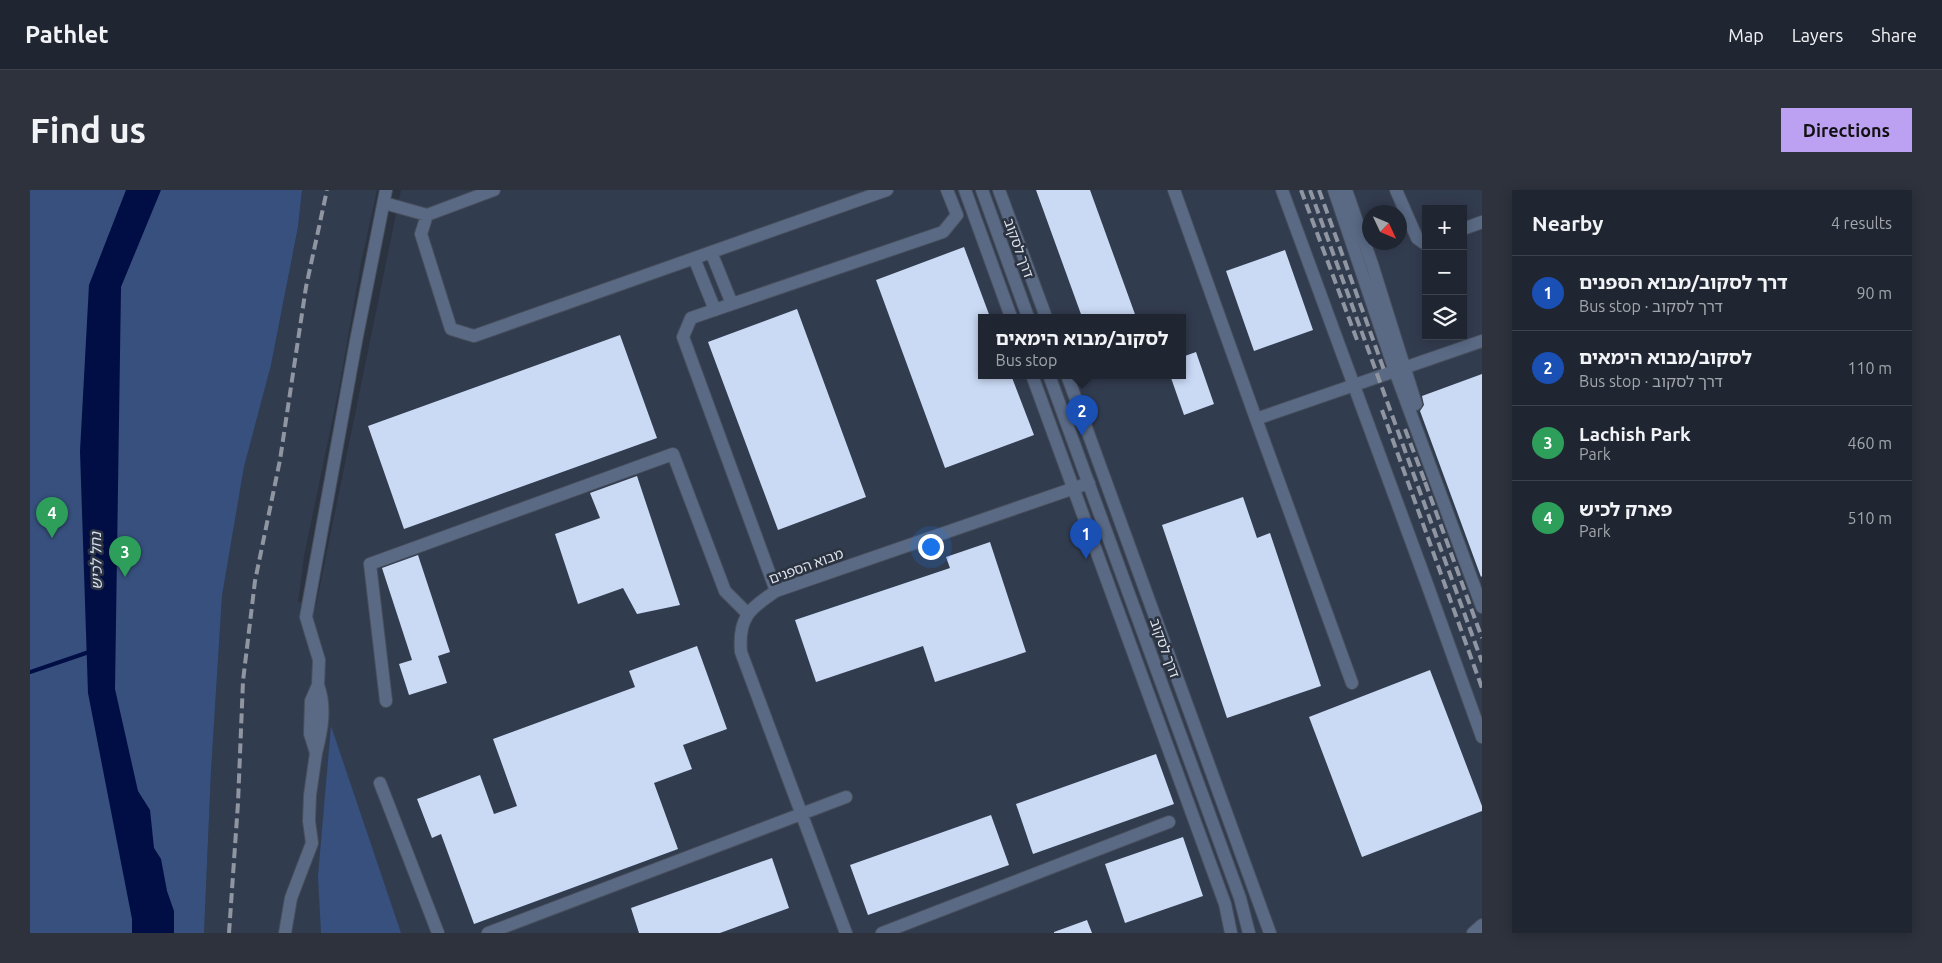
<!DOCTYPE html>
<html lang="en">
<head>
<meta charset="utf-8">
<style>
  body { margin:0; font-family:Ubuntu,"Noto Sans Hebrew",sans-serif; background:#2d323d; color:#f1f3f6 }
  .controls { position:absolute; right:15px; top:15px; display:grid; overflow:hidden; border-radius:0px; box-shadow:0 2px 12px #0003 }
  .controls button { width:45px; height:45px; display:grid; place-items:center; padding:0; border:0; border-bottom:1px solid #3d434d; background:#202631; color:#f1f3f6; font:25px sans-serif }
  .compass { position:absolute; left:1332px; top:15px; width:45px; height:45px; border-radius:50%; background:#202631; box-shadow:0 2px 12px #0003; rotate:134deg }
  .you { position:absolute; left:900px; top:356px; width:18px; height:18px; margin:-12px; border:4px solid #fff; border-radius:50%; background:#1a73e8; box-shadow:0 0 0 8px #1a73e833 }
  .badge { display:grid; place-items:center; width:32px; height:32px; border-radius:50%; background:#bca0f2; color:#fff; font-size:16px; font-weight:700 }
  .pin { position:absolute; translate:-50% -41px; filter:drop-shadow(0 1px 2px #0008) }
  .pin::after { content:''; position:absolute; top:26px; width:18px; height:15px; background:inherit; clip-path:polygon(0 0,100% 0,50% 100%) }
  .popup { position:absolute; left:948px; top:124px; width:208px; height:65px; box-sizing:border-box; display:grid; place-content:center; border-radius:0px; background:#202631; filter:drop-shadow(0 1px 4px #0005); font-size:16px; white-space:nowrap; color:#a2a5ab }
  .popup b { font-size:19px; color:#f1f3f6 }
  .popup::after { content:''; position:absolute; left:50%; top:100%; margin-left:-10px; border:10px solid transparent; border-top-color:#202631 }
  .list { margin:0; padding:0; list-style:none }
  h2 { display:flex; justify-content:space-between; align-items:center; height:65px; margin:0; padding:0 20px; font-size:21px }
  h2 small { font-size:16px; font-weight:400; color:#a2a5ab }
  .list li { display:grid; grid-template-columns:32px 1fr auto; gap:15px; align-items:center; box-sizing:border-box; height:75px; padding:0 20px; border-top:1px solid #3d434d }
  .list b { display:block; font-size:19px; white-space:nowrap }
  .list p { margin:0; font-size:16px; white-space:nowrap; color:#a2a5ab }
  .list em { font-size:16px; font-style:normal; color:#a2a5ab }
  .icon { flex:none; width:28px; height:28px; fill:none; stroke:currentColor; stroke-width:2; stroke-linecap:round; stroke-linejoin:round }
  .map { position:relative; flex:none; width:1452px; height:743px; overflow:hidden; border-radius:0px }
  header { display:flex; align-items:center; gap:30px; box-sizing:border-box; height:70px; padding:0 25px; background:#202631; border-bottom:1px solid #3d434d }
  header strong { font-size:24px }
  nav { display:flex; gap:28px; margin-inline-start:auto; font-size:18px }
  .intro { display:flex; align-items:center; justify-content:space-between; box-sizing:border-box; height:120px; padding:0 30px }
  h1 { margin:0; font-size:35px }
  .button { padding:12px 22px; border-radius:0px; background:#bca0f2; color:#111; font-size:18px; font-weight:700 }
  main { display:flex; gap:30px; padding:0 30px }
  aside { flex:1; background:#202631; border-radius:0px; box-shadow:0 2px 12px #0003 }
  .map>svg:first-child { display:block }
  .built { fill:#323c4f; fill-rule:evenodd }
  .green { fill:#37507d }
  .water { fill:#000e45 }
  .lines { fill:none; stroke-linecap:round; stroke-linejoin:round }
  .stream { stroke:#000e45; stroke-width:4 }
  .building { fill:#cadaf5 }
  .minor-casing { stroke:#484f5c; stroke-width:14 }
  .minor { stroke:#5a6a85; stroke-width:12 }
  .rail { stroke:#9096a1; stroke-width:4; stroke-dasharray:10 5; stroke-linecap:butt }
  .labels { text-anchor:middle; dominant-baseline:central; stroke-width:5; stroke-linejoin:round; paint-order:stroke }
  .street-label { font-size:14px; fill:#dee3ec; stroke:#2b3341 }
  .water-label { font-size:15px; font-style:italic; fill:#d6e0f2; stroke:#2b3341 }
</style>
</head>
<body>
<header>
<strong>Pathlet</strong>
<nav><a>Map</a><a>Layers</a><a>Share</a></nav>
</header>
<div class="intro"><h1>Find us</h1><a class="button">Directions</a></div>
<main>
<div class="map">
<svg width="1452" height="743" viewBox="0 0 1452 743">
  <rect width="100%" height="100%" fill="#2b3341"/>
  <path class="built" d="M272 0H347L331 73 309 198 274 366 268 412 286 415 371 0H1452V743H174L181 581 192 406 214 277 241 175 268 37ZM1396 19H1433V146H1396ZM1340 22H1370V52H1340ZM952 127H1152V185H952Z"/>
  <path class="green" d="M0 0H272L268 37 241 175 214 277 192 406 181 581 174 743H0Z
    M301 536 371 743H291L288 686Z"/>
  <path class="water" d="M96 0H131L91 97 85 499 108 601 120 620 124 658 131 669 137 701 144 721V743H102V729L58 503 50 261 59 95Z"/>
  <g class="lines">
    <path class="stream" d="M0 482 59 462"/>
  </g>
  <path class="building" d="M1006 0H1060L1106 127H1052Z
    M934 57 960 127H952V185H981L1004 245 915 278 846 90Z
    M1255 60 1283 140 1224 161 1196 81Z
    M767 119 836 307 748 340 678 152Z
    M590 145 627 248 374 339 338 236Z
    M1166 162 1184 214 1154 225 1140 185H1152V167Z
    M1452 184V386L1451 387 1390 221 1394 215 1392 206Z
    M607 286 650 415 607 424 593 398 548 414 525 344 570 328 560 303Z
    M1213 307 1227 348 1240 343 1291 496 1197 528 1132 335Z
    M960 352 996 462 905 492 893 456 786 492 765 430 920 378 916 367Z
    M388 365 420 462 408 466 417 493 379 505 369 474 382 470 352 378Z
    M667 456 697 539 653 555 662 579 624 593 648 659 444 734 411 644 402 648 387 609 450 585 464 624 487 616 463 549 605 497 599 481Z
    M1400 480 1452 616V621L1332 667 1279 527Z
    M1126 564 1144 614 1003 664 986 614Z
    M961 625 979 675 838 725 820 675Z
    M1153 647 1173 706 1095 733 1075 674Z
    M742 668 759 718 690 743H609L601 718Z
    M1057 730 1062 743H1024V742Z"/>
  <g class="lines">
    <g class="minor-casing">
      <path id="minor" d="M935 0 981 127
        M952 0 998 127
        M969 0 1016 127
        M1144 0 1226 229 1452 151
        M1252 0 1397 394 1452 547
        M1304 0 1365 181 1452 417
        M1316 0 1342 74 1386 214
        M1366 0 1387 48 1394 53 1396 52
        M354 13 397 25 464 0
        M397 25 391 44 421 139 444 146 857 0
        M1433 39 1452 32
        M681 62 702 114
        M664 68 685 120
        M1002 185 1195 714 1201 743
        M1019 185 1210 708 1219 743
        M1037 185 1240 743
        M1226 229 1322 493
        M746 401 653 147 661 128 913 42 927 25 917 0
        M288 495C296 517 292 540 286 563L280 544 281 511 288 495 289 470 276 427 326 151 356 0
        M356 511 340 374 643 264 695 401 718 424
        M350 593 408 743
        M255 743 261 708 282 653 279 631 280 605 286 563
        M458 743 816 607
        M816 743 711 462C708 428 719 419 746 401L1059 293
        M852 743 1139 632
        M1443 743 1452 735"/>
    </g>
    <use href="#minor" class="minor"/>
    <path class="rail" d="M1271 0 1327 150
      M1280 0 1452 472
      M1289 0 1354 180
      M1352 220 1452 498
      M1375 239 1397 297
      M1395 292 1452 448
      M199 743 208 613 213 491 225 391 250 270 276 97 297 0"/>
  </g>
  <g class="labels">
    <g class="street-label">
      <text transform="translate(989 58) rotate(70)">דרך לסקוב</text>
      <text transform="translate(776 376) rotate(-20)">מבוא הספנים</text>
      <text transform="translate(1135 458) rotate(70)">דרך לסקוב</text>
    </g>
    <g class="water-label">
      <text transform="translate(66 371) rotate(-91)">נחל לכיש</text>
    </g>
  </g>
</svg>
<div class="controls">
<button>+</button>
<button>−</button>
<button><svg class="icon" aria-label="layers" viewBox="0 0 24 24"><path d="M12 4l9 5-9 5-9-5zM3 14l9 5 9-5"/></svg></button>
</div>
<svg class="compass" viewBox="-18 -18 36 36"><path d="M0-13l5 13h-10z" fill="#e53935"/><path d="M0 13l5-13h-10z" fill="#a2a5ab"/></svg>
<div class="you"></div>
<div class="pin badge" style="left:1056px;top:369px;background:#1a4fb4">1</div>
<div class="pin badge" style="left:1052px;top:246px;background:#1a4fb4">2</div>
<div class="popup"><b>לסקוב/מבוא הימאים</b>Bus stop</div>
<div class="pin badge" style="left:95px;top:387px;background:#2e9e5b">3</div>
<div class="pin badge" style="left:22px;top:348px;background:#2e9e5b">4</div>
</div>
<aside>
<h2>Nearby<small>4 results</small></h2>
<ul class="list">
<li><span class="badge" style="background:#1a4fb4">1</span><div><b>דרך לסקוב/מבוא הספנים</b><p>Bus stop · דרך לסקוב</p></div><em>90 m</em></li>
<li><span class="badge" style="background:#1a4fb4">2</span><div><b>לסקוב/מבוא הימאים</b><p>Bus stop · דרך לסקוב</p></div><em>110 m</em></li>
<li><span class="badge" style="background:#2e9e5b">3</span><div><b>Lachish Park</b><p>Park</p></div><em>460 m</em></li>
<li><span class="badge" style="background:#2e9e5b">4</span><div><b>פארק לכיש</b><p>Park</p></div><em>510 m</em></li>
</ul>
</aside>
</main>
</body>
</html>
